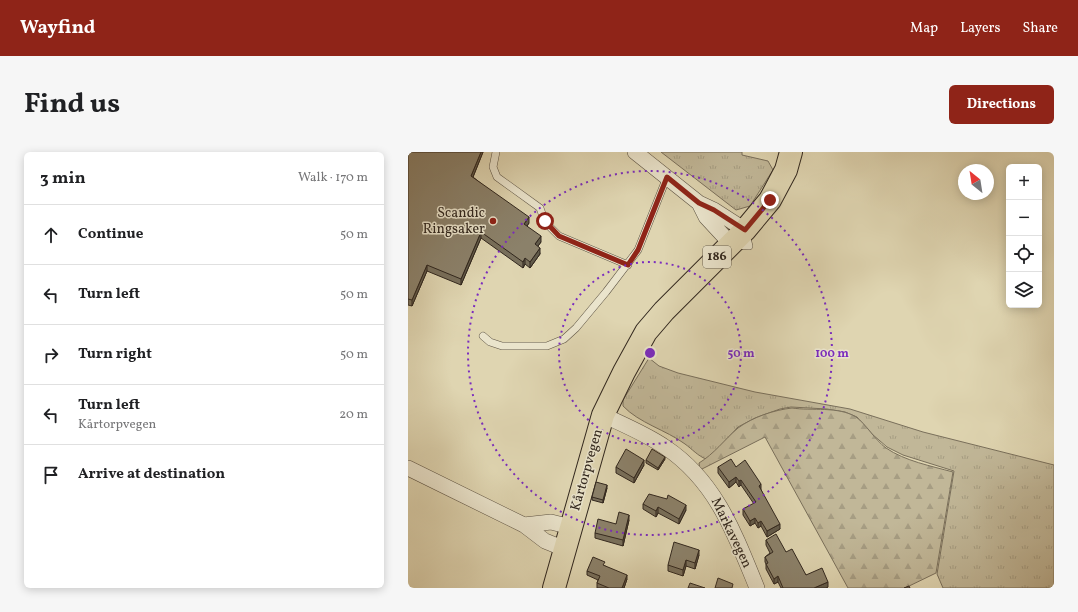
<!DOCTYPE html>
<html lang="en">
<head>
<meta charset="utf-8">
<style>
  body { margin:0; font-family:Vollkorn,serif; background:#f6f6f6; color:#202124 }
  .controls { position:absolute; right:12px; top:12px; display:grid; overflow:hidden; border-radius:6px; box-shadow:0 2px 10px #0003 }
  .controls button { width:36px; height:36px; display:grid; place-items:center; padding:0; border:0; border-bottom:1px solid #e0e0e0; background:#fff; color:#202124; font:20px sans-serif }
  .compass { position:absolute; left:550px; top:12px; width:36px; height:36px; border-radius:50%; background:#fff; box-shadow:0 2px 10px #0003; rotate:330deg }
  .stop { position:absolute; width:12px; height:12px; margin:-9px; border:3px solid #8f2418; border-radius:50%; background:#fff }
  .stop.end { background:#8f2418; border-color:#fff; box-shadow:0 1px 4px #0008 }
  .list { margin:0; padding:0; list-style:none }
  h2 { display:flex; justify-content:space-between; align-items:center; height:52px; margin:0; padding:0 16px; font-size:17px }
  h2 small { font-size:13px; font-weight:400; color:#757577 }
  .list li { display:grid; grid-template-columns:26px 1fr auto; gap:12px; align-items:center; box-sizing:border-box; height:60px; padding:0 16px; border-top:1px solid #e0e0e0 }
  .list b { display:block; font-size:15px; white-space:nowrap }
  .list p { margin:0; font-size:13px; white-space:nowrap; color:#757577 }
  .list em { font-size:13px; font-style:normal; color:#757577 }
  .icon { flex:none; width:22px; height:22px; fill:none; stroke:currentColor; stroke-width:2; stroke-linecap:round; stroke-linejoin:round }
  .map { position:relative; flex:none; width:646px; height:436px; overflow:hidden; border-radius:6px }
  header { display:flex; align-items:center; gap:24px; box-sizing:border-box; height:56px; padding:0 20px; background:#8f2418; color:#fff }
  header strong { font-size:19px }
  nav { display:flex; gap:22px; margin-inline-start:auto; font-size:14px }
  .intro { display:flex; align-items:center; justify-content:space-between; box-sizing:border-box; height:96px; padding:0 24px }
  h1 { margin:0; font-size:28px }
  .button { padding:10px 18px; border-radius:6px; background:#8f2418; color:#fff; font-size:14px; font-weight:700 }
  main { display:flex; gap:24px; padding:0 24px }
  aside { flex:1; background:#fff; border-radius:6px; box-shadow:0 2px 10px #0003 }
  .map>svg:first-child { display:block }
  .grass { fill:url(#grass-tufts); stroke:#796f5b }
  .forest { fill:url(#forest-firs); stroke:#796f5b }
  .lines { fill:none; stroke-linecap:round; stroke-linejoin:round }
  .lane-casing { stroke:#5c5243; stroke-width:8 }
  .street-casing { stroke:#5c5243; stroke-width:16 }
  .primary-casing { stroke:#31271e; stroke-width:24 }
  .lane { stroke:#eae4cc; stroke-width:7 }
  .street { stroke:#eae4cc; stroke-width:15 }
  .primary { stroke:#dfd5b1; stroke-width:22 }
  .wall { fill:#786f5b; stroke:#31271e }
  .shaded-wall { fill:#615a4a; stroke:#31271e }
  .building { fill:#8b816a; stroke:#31271e }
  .route { stroke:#8f2418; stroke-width:5 }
  .ring { fill:none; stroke:#7b2cbf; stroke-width:2; stroke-dasharray:2 4 }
  .poi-dot { fill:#8f2418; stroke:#eae4cc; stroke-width:1.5 }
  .labels { text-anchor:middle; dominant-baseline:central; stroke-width:3; stroke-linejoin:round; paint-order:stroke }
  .shield { fill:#eae4cc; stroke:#686052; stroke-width:1 }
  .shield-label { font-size:13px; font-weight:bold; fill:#31271e }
  .poi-label { font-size:14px; fill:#31271e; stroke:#eae4cc; text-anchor:end }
  .street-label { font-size:14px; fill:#31271e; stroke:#eae4cc }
  .centre { fill:#7b2cbf; stroke:#eae4cc; stroke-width:2 }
  .ring-label { font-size:12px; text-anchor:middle; font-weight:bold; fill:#7b2cbf; stroke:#eae4cc; stroke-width:3; stroke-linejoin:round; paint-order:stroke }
</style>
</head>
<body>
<header>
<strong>Wayfind</strong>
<nav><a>Map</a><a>Layers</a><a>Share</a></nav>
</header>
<div class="intro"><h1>Find us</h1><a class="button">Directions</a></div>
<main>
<aside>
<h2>3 min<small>Walk · 170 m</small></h2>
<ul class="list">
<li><svg class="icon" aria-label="ahead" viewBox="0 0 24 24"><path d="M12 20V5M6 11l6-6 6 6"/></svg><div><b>Continue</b></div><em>50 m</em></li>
<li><svg class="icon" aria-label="left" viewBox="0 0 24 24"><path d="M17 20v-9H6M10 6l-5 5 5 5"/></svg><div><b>Turn left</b></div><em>50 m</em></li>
<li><svg class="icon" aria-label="right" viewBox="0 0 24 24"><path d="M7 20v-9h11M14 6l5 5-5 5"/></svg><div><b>Turn right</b></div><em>50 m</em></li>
<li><svg class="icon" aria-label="left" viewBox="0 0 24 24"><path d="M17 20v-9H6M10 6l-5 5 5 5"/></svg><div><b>Turn left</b><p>Kårtorpvegen</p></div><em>20 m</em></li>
<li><svg class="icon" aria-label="arrive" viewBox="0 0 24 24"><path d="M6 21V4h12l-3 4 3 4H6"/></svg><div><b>Arrive at destination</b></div></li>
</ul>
</aside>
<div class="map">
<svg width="646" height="436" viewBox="0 0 646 436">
  <defs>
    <pattern id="grass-tufts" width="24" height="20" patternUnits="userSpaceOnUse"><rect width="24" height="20" fill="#c1b798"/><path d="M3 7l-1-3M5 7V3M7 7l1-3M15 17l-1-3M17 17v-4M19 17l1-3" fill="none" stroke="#a69d83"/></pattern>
    <pattern id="forest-firs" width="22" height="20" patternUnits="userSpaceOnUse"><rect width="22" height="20" fill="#c1b798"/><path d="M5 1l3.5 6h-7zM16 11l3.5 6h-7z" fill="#a69d83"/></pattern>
  </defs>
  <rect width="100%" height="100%" fill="#dfd5b1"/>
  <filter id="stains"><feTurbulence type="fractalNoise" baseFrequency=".005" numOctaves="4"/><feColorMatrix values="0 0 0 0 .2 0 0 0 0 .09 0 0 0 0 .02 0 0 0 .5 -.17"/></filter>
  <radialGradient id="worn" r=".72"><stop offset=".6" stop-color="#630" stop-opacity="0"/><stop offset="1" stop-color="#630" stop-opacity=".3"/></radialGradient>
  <path class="grass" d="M253 0H334V3L360 9 365 18 342 54 328 58Z
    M241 206 251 214 270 221 347 240 442 257 515 280 646 313V436H535L529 422 546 319 495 303 479 295 464 282 449 265 437 260 419 257 383 255 372 257 347 266 330 275 303 304 298 307C290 304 284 297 277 292 258 278 231 271 215 254V248Z"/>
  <path class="forest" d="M384 256C404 259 430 254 448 265 458 272 467 288 478 296 497 309 523 314 545 320L528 421 497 436H440L357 285 292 318 291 311C306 302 316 288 330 276 345 265 366 258 384 256Z"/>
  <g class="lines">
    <g class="lane-casing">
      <path id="lane" d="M88 0 85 15 89 25 132 56 137 70 151 84 220 113
        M328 93 341 94 338 82
        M75 184 82 190 94 194H139L156 187 168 176 198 140 230 98 259 25"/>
    </g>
    <g class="street-casing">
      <path id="street" d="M227 0 291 51 306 58 337 78
        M291 51 298 65 323 92
        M195 263C216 273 238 282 257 295 308 329 327 382 349 436
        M0 316 116 373 137 389 157 397
        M116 373 143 370 163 375"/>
    </g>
    <g class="primary-casing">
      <path id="primary" d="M146 436 195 263 216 220 238 180 256 159 337 78 362 48 378 18 383 0"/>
    </g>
    <use href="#lane" class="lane"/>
    <use href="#street" class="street"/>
    <use href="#primary" class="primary"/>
  </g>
  <path class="wall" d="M0 0H75L65 25 121 71 119 74 133 90 130 94 132 102 122 116 117 112 115 116 73 86 53 133 19 119 4 154 0 153Z
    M257 307 250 318 238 311V308Z
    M236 313 226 331 208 321V315Z
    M310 315H328L353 338 372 377 359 385 353 374 350 376 347 371 342 374 335 363V357L346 352 333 333 331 335 328 330 321 336 310 321Z
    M199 336 195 351 184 348V345Z
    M235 352 278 358 271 372 250 361 248 365 235 357Z
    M221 368 215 394 187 386V381L208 372Z
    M358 388 378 400 398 423 420 435 418 436H373L370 430 366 432 358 417V412L357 410V405L362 401 358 393Z
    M291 403 287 417 278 414 275 424 260 419V413Z
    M197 414 219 427 216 436H189V431L190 428 179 423V419Z"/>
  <path class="shaded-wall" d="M73 0H75L63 30V24Z
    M121 65V71L116 78V72Z
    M73 80V86L53 133V127Z
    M133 84V90L127 98V92Z
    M132 96V102L122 116V110Z
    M117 106V112L115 116V110Z
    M19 113V119L4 154V148Z
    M257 305V307L250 318V316Z
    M236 308V313L226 331V326Z
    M328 325V330L321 336V330Z
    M333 328V333L331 335V329Z
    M353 332V338L351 339V334Z
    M199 333V336L195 351V348Z
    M278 353V358L271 372V367Z
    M250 355V361L248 365V359Z
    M221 363V368L215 394V388Z
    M347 366V371L342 374V369Z
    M353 369V374L350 376V371Z
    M372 372V377L359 385V379Z
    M291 398V403L287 417V411Z
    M278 408V414L275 424V418Z
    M219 423V427L216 436H214Z
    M370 424V430L366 432V427Z
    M420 430V435L418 436H406Z"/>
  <path class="building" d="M0 0H73L63 24 121 65 116 72 133 84 127 92 132 96 122 110 117 106 115 110 73 80 53 127 19 113 4 148 0 147Z
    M218 297 236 308 226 326 208 315Z
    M244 297 257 305 250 316 238 308Z
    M323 307 328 315 337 308 353 332 351 334 372 372 359 379 353 369 350 371 347 366 342 369 335 357 348 350 333 328 331 329 328 325 321 330 310 315Z
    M188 330 199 333 195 348 184 345Z
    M241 342 259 347 260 343 278 353 271 367 250 355 248 359 235 352Z
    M211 360 221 363 215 388 187 381 190 367 208 372Z
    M368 382 378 400 384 397 398 423 414 416 420 430 406 436H375L370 424 366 427 358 412 360 411 357 405 365 400 358 388Z
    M266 390 291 398 287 411 278 408 275 418 260 413Z
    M185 405 197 410 195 413 219 423 214 436H201L189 431 192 424 179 419Z
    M310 426 325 432 324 436H307Z
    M282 431 297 436H280Z
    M501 434 502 436H496Z"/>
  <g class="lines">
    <path class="route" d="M137 69 151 84 220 113 230 98 259 25 291 51 306 58 337 78 362 48"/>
  </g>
  <g class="ring">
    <circle cx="242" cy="201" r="91"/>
    <circle cx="242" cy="201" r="182"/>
  </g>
  <circle class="poi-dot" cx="85" cy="69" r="4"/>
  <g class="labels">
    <rect class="shield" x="295" y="94" width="28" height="22" rx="3"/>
    <g class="shield-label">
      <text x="309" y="105">186</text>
    </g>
    <g class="poi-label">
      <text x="77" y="61">Scandic<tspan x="77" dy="16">Ringsaker</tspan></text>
    </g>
    <g class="street-label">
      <text transform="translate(179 318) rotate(-74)">Kårtorpvegen</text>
      <text transform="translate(323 381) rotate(64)">Markavegen</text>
    </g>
  </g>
  <circle cx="242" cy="201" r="6" class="centre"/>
  <g class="ring-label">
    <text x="333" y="205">50 m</text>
    <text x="424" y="205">100 m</text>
  </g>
  <rect width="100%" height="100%" filter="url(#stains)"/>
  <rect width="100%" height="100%" fill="url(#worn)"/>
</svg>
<div class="controls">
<button>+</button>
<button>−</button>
<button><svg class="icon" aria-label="locate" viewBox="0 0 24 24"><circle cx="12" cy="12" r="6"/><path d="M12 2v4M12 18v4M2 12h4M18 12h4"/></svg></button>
<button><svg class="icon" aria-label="layers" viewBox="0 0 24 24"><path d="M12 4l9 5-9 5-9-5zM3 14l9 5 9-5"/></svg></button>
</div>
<svg class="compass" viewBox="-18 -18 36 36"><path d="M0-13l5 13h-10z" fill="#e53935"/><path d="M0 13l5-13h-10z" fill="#757577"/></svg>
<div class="stop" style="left:137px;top:69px"></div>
<div class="stop end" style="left:362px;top:48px"></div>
</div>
</main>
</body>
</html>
